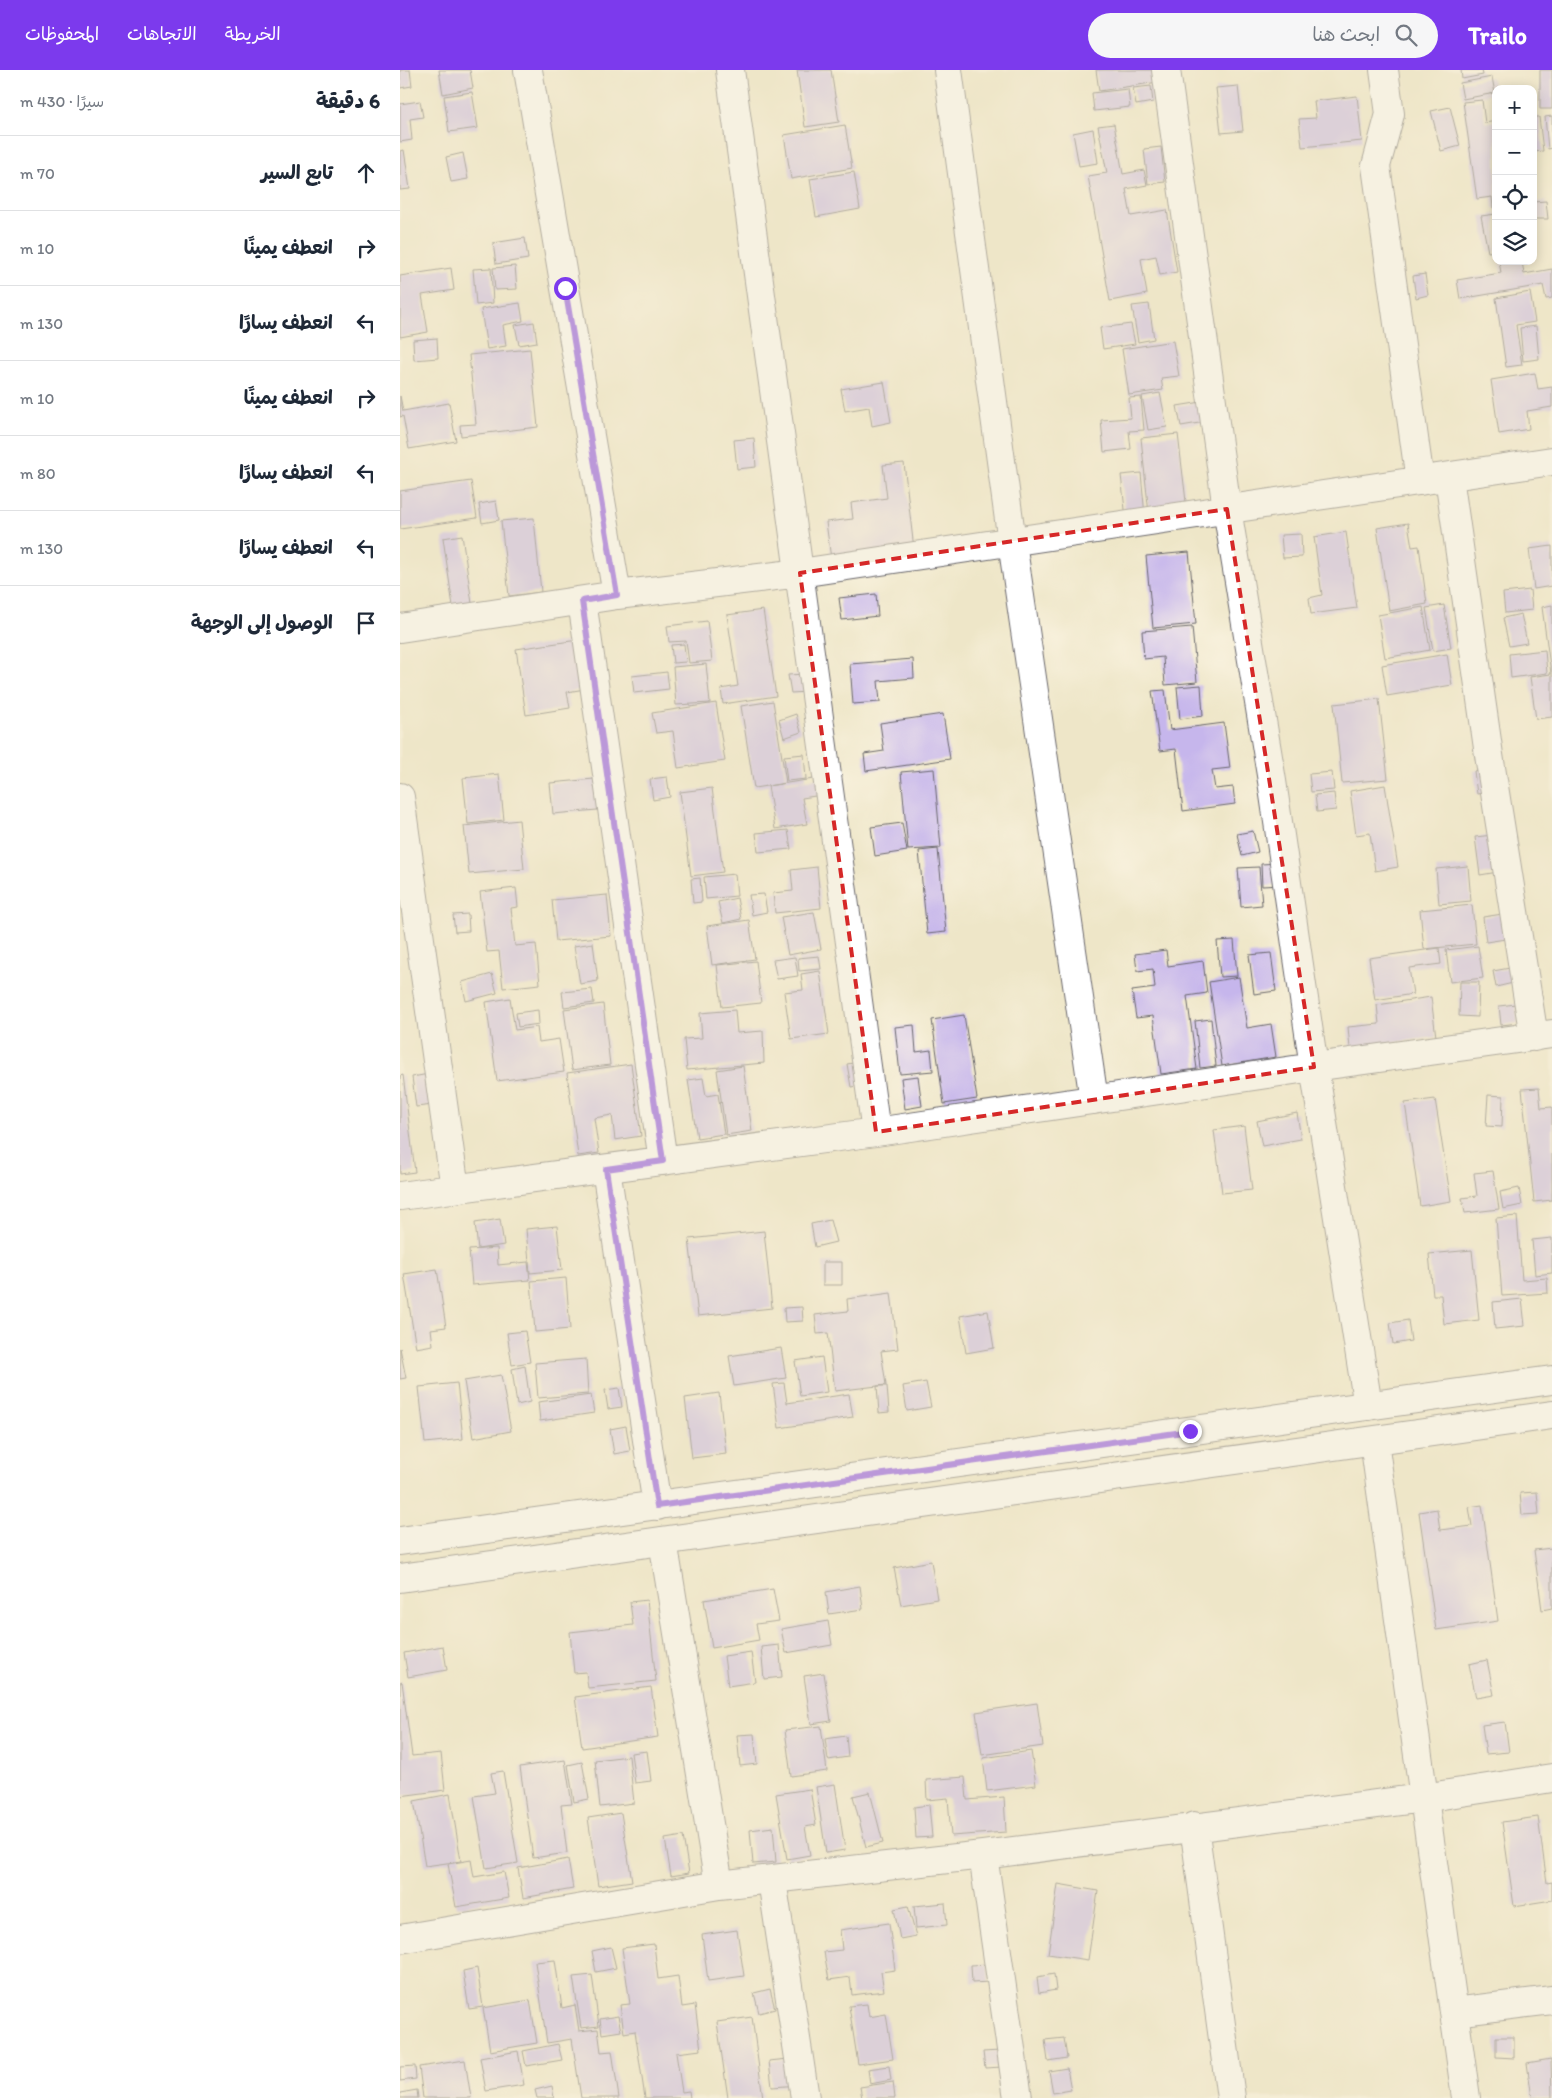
<!DOCTYPE html>
<html lang="ar">
<head>
<meta charset="utf-8">
<style>
  body { margin:0; font-family:Itim,"Playpen Sans Arabic",sans-serif; background:#f6f6f7; color:#1f2937; direction:rtl }
  .controls { position:absolute; right:15px; top:15px; display:grid; overflow:hidden; border-radius:10px; box-shadow:0 2px 12px #0003 }
  .controls button { width:45px; height:45px; display:grid; place-items:center; padding:0; border:0; border-bottom:1px solid #e0e1e3; background:#fff; color:#1f2937; font:25px sans-serif }
  .stop { position:absolute; width:15px; height:15px; margin:-11px; border:4px solid #7c3aed; border-radius:50%; background:#fff }
  .stop.end { background:#7c3aed; border-color:#fff; box-shadow:0 1px 5px #0008 }
  .list { margin:0; padding:0; list-style:none }
  h2 { display:flex; justify-content:space-between; align-items:center; height:65px; margin:0; padding:0 20px; font-size:21px }
  h2 small { font-size:16px; font-weight:400; color:#747a83 }
  .list li { display:grid; grid-template-columns:32px 1fr auto; gap:15px; align-items:center; box-sizing:border-box; height:75px; padding:0 20px; border-top:1px solid #e0e1e3 }
  .list b { display:block; font-size:19px; white-space:nowrap }
  .list em { font-size:16px; font-style:normal; color:#747a83 }
  .icon { flex:none; width:28px; height:28px; fill:none; stroke:currentColor; stroke-width:2; stroke-linecap:round; stroke-linejoin:round }
  .map { position:relative; flex:none; width:1152px; height:2028px; overflow:hidden; direction:ltr }
  header { display:flex; align-items:center; gap:30px; box-sizing:border-box; height:70px; padding:0 25px; background:#7c3aed; color:#fff }
  header strong { font-size:24px }
  nav { display:flex; gap:28px; margin-inline-start:auto; font-size:18px }
  .search { width:350px; height:45px; background:#f6f6f7; display:flex; align-items:center; gap:12px; box-sizing:border-box; padding:0 18px; border-radius:28px; color:#747a83; font-size:19px }
  main { display:flex }
  aside { flex:1; background:#fff }
  .map>svg:first-child { display:block }
  .building { fill:#c6b6ec }
  .lines { fill:none; stroke-linecap:round; stroke-linejoin:round }
  .street-casing { stroke:#69676c; stroke-width:30 }
  .primary-casing { stroke:#69676c; stroke-width:30 }
  .street { stroke:#fff; stroke-width:28 }
  .primary { stroke:#fff; stroke-width:28 }
  .route { stroke:#7c3aed; stroke-width:6 }
  .marked { fill:none; stroke:#d62828; stroke-width:4; stroke-dasharray:10 6; stroke-linejoin:round }
</style>
</head>
<body>
<header>
<strong>Trailo</strong>
<div class="search"><svg class="icon" aria-label="search" viewBox="0 0 24 24"><circle cx="10" cy="10" r="6"/><path d="M15 15l6 6"/></svg>ابحث هنا</div>
<nav><a>الخريطة</a><a>الاتجاهات</a><a>المحفوظات</a></nav>
</header>
<main>
<div class="map">
<svg width="1152" height="2028" viewBox="0 0 1152 2028">
  <rect width="100%" height="100%" fill="#fcf5e5"/>
  <filter id="ink" filterUnits="userSpaceOnUse"><feTurbulence type="fractalNoise" baseFrequency=".02" numOctaves="2"/><feDisplacementMap in="SourceGraphic" scale="10" xChannelSelector="R" yChannelSelector="G"/><feConvolveMatrix kernelMatrix="1 2 1 2 8 2 1 2 1" color-interpolation-filters="sRGB"/></filter>
  <filter id="wash" filterUnits="userSpaceOnUse"><feTurbulence type="fractalNoise" baseFrequency=".0096" numOctaves="4" result="noise"/><feDisplacementMap in="SourceGraphic" scale="20" xChannelSelector="R" yChannelSelector="G"/><feGaussianBlur stdDeviation="1.12" result="paint"/><feColorMatrix in="noise" values="0 0 0 0 0 0 0 0 0 0 0 0 0 0 0 0 0 1.4 0 .05"/><feComposite in="paint" operator="in"/></filter>
  <g filter="url(#wash)">
    <rect width="100%" height="100%" fill="#eee6c8"/>
    <g id="blocks">
      <path class="building" d="M0 0H10L12 16 0 18Z
        M39 0H70L73 18 43 24Z
        M397 0H431L439 52 405 57Z
        M696 0H769L771 10 699 21Z
        M1061 0H1082L1083 5 1062 9Z
        M1140 0H1152V39H1140Z
        M1092 7 1095 23 1063 29 1060 13Z
        M751 16 753 32 736 35 733 18Z
        M838 16 843 61 821 63 816 18Z
        M728 19 730 37 694 41 692 23Z
        M72 22 78 58 49 62 44 26Z
        M957 26 962 71 902 77 899 49 916 48 914 31Z
        M1082 30 1085 53 1096 51V138H1093L1092 127 1077 129 1063 32Z
        M20 31 23 47 10 49 12 70 0 72V34Z
        M1050 37 1060 76 1041 81 1031 41Z
        M1152 46V78L1148 79 1145 47Z
        M1133 47H1139L1143 81 1133 82Z
        M714 54 723 104 744 100 747 115 726 119 731 146 767 140 777 202 760 205 756 186 741 189 747 224 710 231 688 106 707 103 698 56Z
        M445 55 452 98 391 109 384 65Z
        M693 59 698 93 679 96 673 63Z
        M761 77 765 112 748 114 744 79Z
        M4 80 10 119 0 120V81Z
        M63 83 68 109 51 112 46 87Z
        M454 102 460 139 416 147 410 109Z
        M1146 131 1148 149H1133V132Z
        M1096 144V181L1088 182 1081 146Z
        M125 168 128 189 96 194 93 173Z
        M1099 191H1122L1124 204 1152 199V228L1146 229 1143 215 1060 229 1057 210 1101 203Z
        M115 196 117 219 95 220 93 198Z
        M51 198 54 220 22 225 28 262 0 267V206Z
        M91 198 93 233 76 235 73 199Z
        M1025 204 1028 225 1016 228 1013 206Z
        M1130 222 1135 252 1116 255 1122 295 1106 297 1096 228Z
        M120 233 123 251 103 255 106 276 87 279 81 239Z
        M749 234 754 269 738 272 732 236Z
        M134 252 137 272 119 275 115 255Z
        M731 254 735 274 703 279 700 258Z
        M1136 256 1139 289 1123 291 1120 258Z
        M37 268 38 288 14 290 13 270Z
        M773 271 779 306 761 308 763 320 729 325 722 279Z
        M130 279 138 357 61 366 60 355 76 354 69 285Z
        M1135 303 1138 319 1152 317V337L1127 341 1129 359 1099 364 1091 310Z
        M484 312 491 352 472 356 469 337 445 341 441 319Z
        M760 323 767 357 748 360 742 326Z
        M0 326 3 341 49 333 56 371 9 379 3 346 0 347Z
        M741 327 744 360 729 361 731 379 704 382 701 350 731 348 729 328Z
        M808 331 811 351 781 356 777 336Z
        M778 364 787 440 749 444 741 368Z
        M354 368 356 397 337 399 334 370Z
        M504 393 514 479 431 489 426 452 453 449 451 433 487 428 483 395Z
        M741 403 745 446 726 448 721 405Z
        M71 411 77 448 0 459V421Z
        M96 431 99 450 82 453 79 434Z
        M134 448 141 522 109 526 101 451Z
        M1008 453 1012 477 1019 476 1027 534 989 541 977 458Z
        M946 462 957 538 911 544 909 528 922 525 914 467Z
        M901 464 902 487 883 488 881 465Z
        M62 465 73 540 54 543 43 468Z
        M1152 476V516L1134 519 1129 479Z
        M789 482 796 554 753 558 746 486Z
        M1130 520 1132 540 1105 543 1103 523Z
        M476 524 478 546 442 550 439 528Z
        M1044 535 1051 578 1033 581 1026 538Z
        M1152 535V647L1136 649 1130 607 1151 604 1142 537Z
        M1023 537 1030 580 985 588 978 545Z
        M363 540 376 626 323 634 321 619 338 616 327 545Z
        M1121 544 1127 573 1109 576 1103 548Z
        M307 551 312 591 289 593 286 571 269 572 267 556Z
        M792 557 797 612 765 615 763 587 744 589 742 561Z
        M178 570 185 619 167 622 170 638 126 645 116 579Z
        M284 574 286 592 273 593 271 575Z
        M1145 580 1147 603 1111 608 1109 584Z
        M1047 584 1052 615 987 626 982 595Z
        M513 589 514 608 478 611 480 632 453 634 450 594Z
        M306 594 310 633 276 635 273 597Z
        M267 602 269 619 234 623 232 606Z
        M405 604 407 622 391 623 388 605Z
        M801 615 803 646 780 649 777 617Z
        M765 620 770 660 824 653 830 698 812 700 815 719 833 717 835 734 783 741 776 679 760 681 752 621Z
        M979 629 988 709 942 713 934 634Z
        M373 631 386 713 354 718 341 636Z
        M316 633 325 691 278 698 273 661 256 663 252 643Z
        M396 644 401 662 384 668 379 650Z
        M543 644 550 689 466 701 464 684 484 681 480 653Z
        M404 684 406 709 387 711 384 686Z
        M1097 697 1101 720 1077 724 1074 701Z
        M534 699 541 778 508 780 501 702Z
        M932 702 934 720 911 722 909 704Z
        M99 704 104 750 68 754 63 708Z
        M267 707 270 727 253 730 250 709Z
        M205 708 208 739 153 744 150 713Z
        M420 708 422 725 402 728 407 754 375 759 368 716Z
        M985 715 998 797 975 801 970 763 956 765 950 721Z
        M312 718 323 802 291 806 280 722Z
        M934 723 936 740 917 742 915 725Z
        M119 750 124 799 69 804 64 756Z
        M502 753 507 781 475 786 471 757Z
        M388 760 391 779 358 782 356 763Z
        M853 761 858 782 842 786 837 764Z
        M1093 765 1098 802 1080 805 1075 767Z
        M538 779 546 862 527 864 519 781Z
        M880 793 882 815 862 816 861 794Z
        M1068 796 1071 831 1039 834 1036 799Z
        M417 797 421 838 375 843 373 823 393 821 391 800Z
        M859 797 862 835 841 837 838 798Z
        M335 804 337 826 306 829 304 807Z
        M300 808 302 832 293 833 291 809Z
        M116 818 118 837 111 838 115 876 136 874 140 914 103 918 99 881 87 882 80 822Z
        M364 824 367 842 352 845 349 825Z
        M207 825 211 866 156 871 152 830Z
        M337 828 341 849 323 853 318 832Z
        M1072 835 1076 874 1024 879 1020 840Z
        M414 842 421 879 388 885 381 847Z
        M1109 843 1112 868 1086 872 1083 847Z
        M68 844 69 861 55 862 53 845Z
        M349 850 355 889 312 895 307 856Z
        M834 870 837 906 820 907 817 871Z
        M193 873 198 911 180 914 174 876Z
        M1078 876 1083 908 1050 912 1046 880Z
        M1039 878 1041 894 1009 898 1013 924 975 930 969 888Z
        M766 880 768 896 803 891 807 923 787 926 797 999 761 1004 753 946 736 948 732 921 755 918 753 899 737 901 735 884Z
        M871 883 876 921 854 924 849 885Z
        M419 886 421 899 399 901 398 888Z
        M395 887 398 906 377 909 373 890Z
        M356 891 361 933 322 937 317 895Z
        M1110 898 1113 913 1096 917 1093 901Z
        M420 901 429 964 391 969 384 922 403 920 401 904Z
        M92 904 97 923 66 931 62 912Z
        M839 907 847 958 871 954 876 987 822 996 809 912Z
        M1060 912H1079L1078 947 1059 946Z
        M192 919 194 933 164 937 162 922Z
        M1031 927 1036 967 950 978 948 957 979 954 977 935Z
        M110 928 115 960 137 957 139 972 159 969 164 1002 97 1011 86 932Z
        M203 934 210 995 172 1000 164 939Z
        M1116 934 1118 953 1101 955 1099 936Z
        M138 940 139 954 118 957 116 943Z
        M335 940 337 963 363 961 364 993 287 1000 284 969 302 968 300 943Z
        M564 945 577 1029 544 1034 532 950Z
        M811 949 816 996 800 998 795 951Z
        M514 955 516 982 531 980 533 1001 500 1004 495 957Z
        M471 990 475 1013 451 1017 447 994Z
        M231 994 241 1066 215 1070 212 1045 194 1048 199 1083 178 1086 167 1003Z
        M343 996 352 1061 326 1065 317 1000Z
        M29 1004 33 1035 16 1037 12 1007Z
        M3 1005 15 1102 0 1104V1006Z
        M518 1006 522 1036 505 1039 501 1008Z
        M303 1008 306 1026 318 1024 324 1064 297 1068 288 1010Z
        M1139 1018 1141 1038 1152 1037V1130L1134 1132 1122 1019Z
        M1088 1025 1103 1026 1102 1057 1086 1056Z
        M1035 1029 1051 1131 1020 1136 1005 1033Z
        M897 1043 901 1069 862 1076 857 1051Z
        M844 1056 852 1120 822 1123 814 1060Z
        M1093 1101 1099 1139 1065 1143 1062 1128 1077 1126 1074 1103Z
        M1119 1118 1122 1135 1103 1139 1100 1122Z
        M1117 1146 1122 1210 1147 1208 1148 1223 1102 1226 1096 1148Z
        M100 1149 104 1175 78 1179 75 1153Z
        M430 1150 436 1172 415 1177 411 1154Z
        M157 1156 162 1200 130 1203 126 1159Z
        M364 1161 372 1238 298 1246 289 1169Z
        M1152 1168V1203L1135 1205 1132 1170Z
        M97 1178 98 1195 128 1192 130 1210 72 1215 69 1180Z
        M1072 1180 1079 1250 1044 1254 1041 1225H1033L1029 1184Z
        M423 1192H442V1215H423Z
        M37 1199 46 1257 31 1259 33 1275 16 1278 4 1204Z
        M166 1208 170 1259 135 1262 131 1211Z
        M491 1223 498 1279 481 1281 486 1315 435 1321 428 1263 417 1264 415 1245 448 1241 447 1229Z
        M1122 1229 1125 1256 1095 1259 1093 1232Z
        M402 1237 403 1251 385 1252 384 1238Z
        M588 1241 594 1278 566 1283 560 1246Z
        M1008 1250 1011 1271 993 1274 990 1253Z
        M125 1261 130 1292 112 1295 107 1263Z
        M0 1278 6 1308 0 1309Z
        M381 1278 386 1308 334 1316 329 1286Z
        M422 1287 427 1322 400 1326 395 1291Z
        M186 1289 188 1324 138 1328 135 1293Z
        M125 1296 130 1332 117 1335 112 1299Z
        M101 1305 111 1361 73 1368 64 1311Z
        M526 1312 531 1337 507 1341 503 1316Z
        M57 1313 63 1369 25 1373 19 1317Z
        M384 1313 387 1333 449 1324 453 1347 379 1358 373 1314Z
        M477 1316H487L489 1342 479 1343Z
        M219 1318 222 1337 208 1339 205 1320Z
        M319 1323 326 1384 292 1388 285 1328Z
        M191 1325 194 1343 140 1351 138 1332Z
        M226 1356 230 1381 214 1384 210 1359Z
        M1137 1422 1139 1444 1122 1445 1120 1423Z
        M1082 1435 1098 1551 1036 1560 1019 1442 1037 1439 1040 1460 1072 1456 1069 1437Z
        M1152 1478V1538L1142 1540 1134 1480Z
        M531 1491 537 1529 501 1535 494 1498Z
        M460 1516 463 1539 429 1544 426 1522Z
        M373 1519 379 1551 356 1554 359 1570 312 1578 304 1530Z
        M247 1530 256 1611 188 1618 186 1602 174 1603 170 1562 233 1555 230 1532Z
        M428 1551 432 1575 386 1583 381 1559Z
        M379 1575 382 1607 364 1609 361 1577Z
        M43 1576 47 1600 8 1607 4 1583Z
        M351 1582 355 1612 328 1616 324 1586Z
        M1087 1590 1094 1625 1076 1628 1069 1594Z
        M424 1603 431 1651 411 1654 404 1606Z
        M2 1612 12 1686 41 1683 45 1720 0 1726V1613Z
        M251 1617 258 1667 182 1678 175 1627Z
        M637 1633 643 1676 582 1685 576 1642Z
        M1105 1652 1109 1682 1086 1684 1082 1655Z
        M421 1656 427 1701 391 1706 385 1660Z
        M354 1664 357 1694 340 1696 337 1665Z
        M446 1666 448 1687 428 1690 425 1669Z
        M247 1681 251 1711 235 1713 231 1683Z
        M631 1681 636 1715 587 1721 583 1688Z
        M229 1686 234 1733 200 1737 195 1690Z
        M165 1690 172 1734 161 1735 167 1783 133 1788 120 1697Z
        M182 1692 189 1729 174 1732 168 1695Z
        M103 1701 118 1793 86 1798 74 1726 95 1723 91 1703Z
        M565 1707 567 1730 604 1727 606 1762 551 1766 548 1728 527 1730 526 1710Z
        M435 1714 445 1780 426 1783 416 1717Z
        M410 1719 416 1755 405 1757 410 1785 387 1789 376 1724Z
        M470 1722 483 1773 466 1777 453 1726Z
        M50 1724 61 1791 25 1796 14 1731Z
        M529 1735 532 1767 516 1768 514 1737Z
        M221 1743 232 1811 198 1816 188 1748Z
        M1138 1747 1147 1813 1152 1812V1830L1114 1836 1102 1752Z
        M373 1757 376 1792 353 1794 350 1760Z
        M283 1766 289 1803 271 1806 265 1769Z
        M168 1789 173 1819 123 1828 118 1798Z
        M71 1790 74 1807 104 1802 109 1828 56 1837 48 1794Z
        M658 1814 698 1821 688 1890 648 1884Z
        M545 1833 547 1855 516 1858 514 1836Z
        M508 1836 516 1866 500 1869 494 1839Z
        M489 1853 495 1900 481 1902 484 1921 452 1925 450 1907 429 1910 424 1882 442 1880 440 1860Z
        M337 1860 344 1906 308 1911 302 1865Z
        M254 1874 258 1909 278 1906 282 1937 295 1935 301 1980 276 1983 282 2022 289 2021 290 2028H245L235 1961 224 1963 220 1935 230 1934 222 1878Z
        M211 1877 216 1898 196 1902 192 1881Z
        M155 1890 162 1938 175 1935 179 1961 198 1959 201 1982 212 1981 219 2028H181L172 1969 147 1973 135 1892Z
        M588 1894 589 1912 572 1913 571 1895Z
        M77 1898 83 1937 69 1939 63 1901Z
        M654 1904 656 1920 639 1923 637 1907Z
        M192 1905 199 1956 181 1958 173 1907Z
        M370 1919 375 1939 359 1943 354 1923Z
        M130 1930 137 1973 90 1981 83 1938Z
        M467 1934 469 1947 486 1944 493 1989 458 1994 449 1936Z
        M218 1946 221 1961 202 1964 200 1949Z
        M352 1947 363 2028H328L317 1952Z
        M1096 1967H1114V1988L1096 1987Z
        M664 1968 667 1988 648 1991 645 1970Z
        M158 1974 162 1990 126 1996 123 1981Z
        M118 1981 124 2015 86 2021 80 1988Z
        M600 1981 602 1997 585 1998 583 1982Z
        M398 1988 400 2015 372 2017 369 1991Z
        M1151 1989 1152 2028H1132L1127 1993Z
        M65 1990 71 2028H23L19 1997Z
        M15 1996 16 2009 0 2011V1997Z
        M489 1996 491 2010 470 2014 468 1999Z
        M667 1998 671 2020 653 2023 649 2001Z
        M493 2012 495 2028H462L460 2017Z
        M152 2016 154 2028H137L135 2020Z
        M17 2020 18 2028H0V2023Z"/>
    </g>
  </g>
  <g filter="url(#ink)">
    <use href="#blocks" fill-opacity="0" stroke="#69676c" stroke-width="1"/>
    <g class="lines">
      <g class="street-casing">
        <path id="street" d="M128 0 217 525
          M330 0 476 1062
          M548 0 612 472 694 1030
          M766 0 827 439 872 711 914 997 968 1336
          M984 0 990 44 976 96 1020 411
          M1049 407 1089 685 1134 967
          M182 531 263 1091
          M0 558 217 525 400 503 1152 391
          M0 727 55 1119
          M206 1099 257 1436
          M0 1126 476 1062 914 997 1152 964
          M974 1371 1066 2028
          M263 1471 319 1815
          M794 1756 831 2028
          M583 1785 618 2028
          M372 1810 405 2028
          M0 1869 319 1815 583 1785 1023 1728 1152 1708
          M1054 1942 1152 1930"/>
      </g>
      <g class="primary-casing">
        <path id="primary" d="M0 1471 1152 1310
          M0 1508 1152 1345"/>
      </g>
      <use href="#street" class="street"/>
      <use href="#primary" class="primary"/>
    </g>
  </g>
  <g class="lines" filter="url(#ink)">
    <path class="route" d="M165 218 217 525 182 531 263 1091 206 1099 257 1436 790 1361"/>
  </g>
  <path d="M0 0H1152V2028H0ZM827 439 914 997 476 1062 400 503Z" fill="#eee6c8" fill-opacity=".55" fill-rule="evenodd"/>
  <path class="marked" d="M827 439 914 997 476 1062 400 503Z"/>
</svg>
<div class="controls">
<button>+</button>
<button>−</button>
<button><svg class="icon" aria-label="locate" viewBox="0 0 24 24"><circle cx="12" cy="12" r="6"/><path d="M12 2v4M12 18v4M2 12h4M18 12h4"/></svg></button>
<button><svg class="icon" aria-label="layers" viewBox="0 0 24 24"><path d="M12 4l9 5-9 5-9-5zM3 14l9 5 9-5"/></svg></button>
</div>
<div class="stop" style="left:165px;top:218px"></div>
<div class="stop end" style="left:790px;top:1361px"></div>
</div>
<aside>
<h2>6 دقيقة<small>سيرًا · 430 m</small></h2>
<ul class="list">
<li><svg class="icon" aria-label="ahead" viewBox="0 0 24 24"><path d="M12 20V5M6 11l6-6 6 6"/></svg><div><b>تابع السير</b></div><em>70 m</em></li>
<li><svg class="icon" aria-label="right" viewBox="0 0 24 24"><path d="M7 20v-9h11M14 6l5 5-5 5"/></svg><div><b>انعطف يمينًا</b></div><em>10 m</em></li>
<li><svg class="icon" aria-label="left" viewBox="0 0 24 24"><path d="M17 20v-9H6M10 6l-5 5 5 5"/></svg><div><b>انعطف يسارًا</b></div><em>130 m</em></li>
<li><svg class="icon" aria-label="right" viewBox="0 0 24 24"><path d="M7 20v-9h11M14 6l5 5-5 5"/></svg><div><b>انعطف يمينًا</b></div><em>10 m</em></li>
<li><svg class="icon" aria-label="left" viewBox="0 0 24 24"><path d="M17 20v-9H6M10 6l-5 5 5 5"/></svg><div><b>انعطف يسارًا</b></div><em>80 m</em></li>
<li><svg class="icon" aria-label="left" viewBox="0 0 24 24"><path d="M17 20v-9H6M10 6l-5 5 5 5"/></svg><div><b>انعطف يسارًا</b></div><em>130 m</em></li>
<li><svg class="icon" aria-label="arrive" viewBox="0 0 24 24"><path d="M6 21V4h12l-3 4 3 4H6"/></svg><div><b>الوصول إلى الوجهة</b></div></li>
</ul>
</aside>
</main>
</body>
</html>
